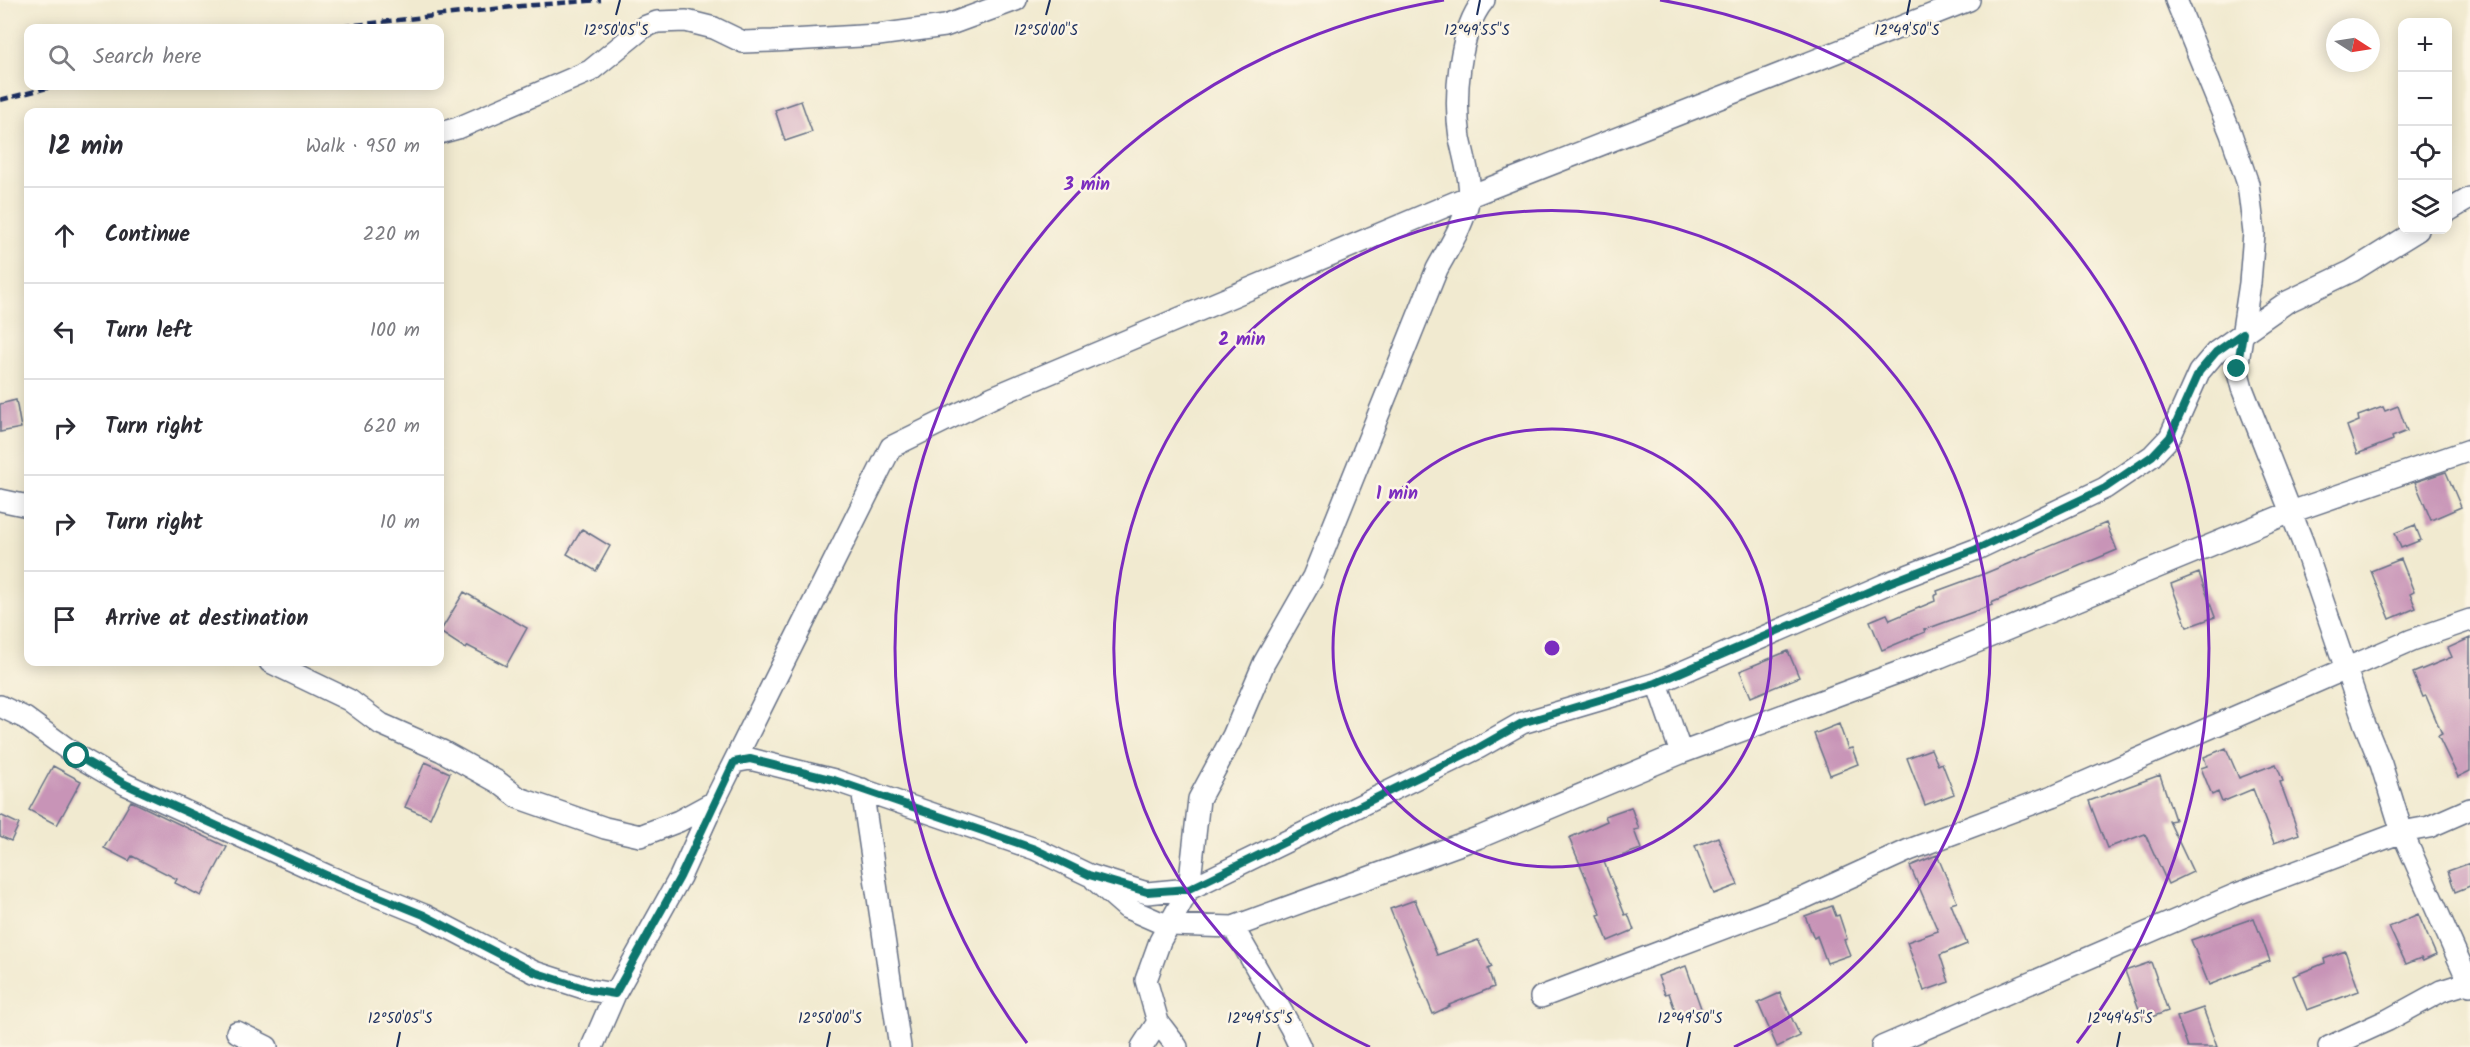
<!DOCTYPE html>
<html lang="en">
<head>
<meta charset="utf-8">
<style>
  body { margin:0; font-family:Kalam,sans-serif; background:#f2f2f3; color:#2b2b33 }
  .controls { position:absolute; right:18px; top:18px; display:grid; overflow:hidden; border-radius:12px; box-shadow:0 3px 15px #0003 }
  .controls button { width:54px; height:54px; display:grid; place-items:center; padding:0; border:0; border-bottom:2px solid #e1e1e2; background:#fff; color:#2b2b33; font:30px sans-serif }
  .compass { position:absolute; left:2326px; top:18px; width:54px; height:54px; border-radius:50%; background:#fff; box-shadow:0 3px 15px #0003; rotate:102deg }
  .stop { position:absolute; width:18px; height:18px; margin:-14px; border:4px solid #0f766e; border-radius:50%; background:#fff }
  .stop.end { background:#0f766e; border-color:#fff; box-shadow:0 2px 6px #0008 }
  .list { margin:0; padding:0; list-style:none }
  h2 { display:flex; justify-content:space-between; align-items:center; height:78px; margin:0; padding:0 24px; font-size:26px }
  h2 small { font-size:20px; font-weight:400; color:#7c7c81 }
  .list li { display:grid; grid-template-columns:39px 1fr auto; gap:18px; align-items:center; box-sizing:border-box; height:96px; padding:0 24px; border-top:2px solid #e1e1e2 }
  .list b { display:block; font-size:22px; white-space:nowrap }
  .list em { font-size:20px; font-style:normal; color:#7c7c81 }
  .icon { flex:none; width:33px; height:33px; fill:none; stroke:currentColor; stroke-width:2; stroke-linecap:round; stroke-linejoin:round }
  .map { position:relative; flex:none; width:2470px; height:1047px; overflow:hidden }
  .search { position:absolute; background:#fff; box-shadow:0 3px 15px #0003; left:24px; top:24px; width:420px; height:66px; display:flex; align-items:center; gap:15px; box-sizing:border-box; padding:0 21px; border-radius:12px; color:#7c7c81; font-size:22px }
  .panel { position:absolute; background:#fff; box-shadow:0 3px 15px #0003; left:24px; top:108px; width:420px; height:558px; border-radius:12px }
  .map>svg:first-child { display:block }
  .building { fill:#c894b7 }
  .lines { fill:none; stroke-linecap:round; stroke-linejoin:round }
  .minor-casing { stroke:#667086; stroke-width:24 }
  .minor { stroke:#fff; stroke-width:21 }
  .rail { stroke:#1b2f5e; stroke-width:4.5; stroke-dasharray:9 4.5; stroke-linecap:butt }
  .route { stroke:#0f766e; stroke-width:8 }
  .ticks { fill:none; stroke:#1b2f5e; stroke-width:2 }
  .ring { fill:none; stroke:#7b2cbf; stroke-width:3 }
  .ticks-label { font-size:15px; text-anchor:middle; fill:#1b2f5e; stroke:#fcf5e5; stroke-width:5; stroke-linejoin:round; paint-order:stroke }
  .centre { fill:#7b2cbf; stroke:#fcf5e5; stroke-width:3 }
  .ring-label { font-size:18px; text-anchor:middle; font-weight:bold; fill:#7b2cbf; stroke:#fcf5e5; stroke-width:5; stroke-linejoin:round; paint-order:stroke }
</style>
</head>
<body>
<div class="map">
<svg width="2470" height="1047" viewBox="0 0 2470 1047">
  <rect width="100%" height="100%" fill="#fcf5e5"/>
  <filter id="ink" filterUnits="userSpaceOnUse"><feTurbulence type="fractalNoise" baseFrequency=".0167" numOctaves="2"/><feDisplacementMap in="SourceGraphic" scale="12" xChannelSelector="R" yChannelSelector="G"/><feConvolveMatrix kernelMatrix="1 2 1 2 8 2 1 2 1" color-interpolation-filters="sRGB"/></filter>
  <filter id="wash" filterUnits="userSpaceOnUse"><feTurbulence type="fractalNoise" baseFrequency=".008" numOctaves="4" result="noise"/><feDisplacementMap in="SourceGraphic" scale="24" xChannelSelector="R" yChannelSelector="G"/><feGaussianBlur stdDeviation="1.35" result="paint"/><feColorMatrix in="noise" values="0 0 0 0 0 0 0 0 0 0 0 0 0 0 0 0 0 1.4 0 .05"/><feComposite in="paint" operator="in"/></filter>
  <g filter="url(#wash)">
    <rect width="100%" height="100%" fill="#f1ead0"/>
    <g id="blocks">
      <path class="building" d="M801 101 812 132 785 141 775 110Z
        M16 400 21 428 0 432V404Z
        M2398 406 2407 431 2392 437 2393 440 2357 454 2347 426 2359 421 2358 416 2383 407 2385 411Z
        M2446 472 2461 507 2431 520 2415 482Z
        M2106 523 2117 550 1991 603 1992 605 1924 630 1925 632 1882 650 1870 621 1887 614 1890 620 1935 601 1934 596 1938 594 1937 591 1986 573Z
        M2415 525 2421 540 2401 548 2395 533Z
        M582 529 610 546 596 571 567 554Z
        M2401 559 2414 592 2410 594 2416 608 2390 619 2371 571Z
        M2199 573 2215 617 2187 627 2171 584Z
        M464 592 527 628 506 666 468 646 466 649 440 632Z
        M2470 638V771L2458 777 2438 736 2442 734 2426 696 2423 697 2413 673 2452 657 2448 648Z
        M1788 651 1799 677 1751 697 1740 671Z
        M1839 724 1848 749 1852 748 1858 764 1830 775 1814 734Z
        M2226 748 2239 778 2276 764 2283 781 2280 782 2299 834 2274 843 2253 789 2222 802 2218 792 2212 795 2201 768 2207 766 2204 757Z
        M1931 749 1938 765 1942 763 1954 794 1925 805 1907 758Z
        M425 762 450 773 430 818 405 807Z
        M53 766 81 781 57 825 29 810Z
        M2160 775 2175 820 2169 821 2193 872 2168 884 2145 834 2107 848 2089 801Z
        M131 801 227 847 201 896 175 883 177 879 132 856 129 861 104 848Z
        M1631 807 1639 829 1634 830 1641 849 1604 862 1625 915 1628 914 1634 930 1608 941 1598 915 1601 914 1569 838 1607 821 1605 816Z
        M0 815 19 824 11 841 0 836Z
        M1718 837 1738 885 1714 894 1695 846Z
        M1937 855 1957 902 1951 904 1967 944 1940 955 1949 982 1924 991 1907 942 1938 931 1910 866Z
        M2470 863V886L2455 892 2448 871Z
        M1415 900 1437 955 1478 940 1492 967 1488 969 1494 987 1449 1005 1450 1006 1433 1014 1390 909Z
        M1832 906 1836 916 1839 915 1847 939 1844 940 1850 955 1827 963 1817 936 1814 938 1805 916Z
        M2418 914 2436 955 2423 961 2421 958 2406 964 2389 927Z
        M2254 918 2270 961 2209 985 2191 940Z
        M2345 951 2359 991 2307 1010 2293 976 2325 963 2324 959Z
        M2151 962 2168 1011 2143 1020 2125 971Z
        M1686 966 1701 1008 1677 1016 1669 993 1665 994 1658 976Z
        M1780 993 1800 1036 1777 1047 1758 1003Z
        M2203 1008 2217 1047H2188L2177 1017Z"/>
    </g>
  </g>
  <g filter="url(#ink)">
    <use href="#blocks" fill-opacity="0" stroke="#667086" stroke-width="1.5"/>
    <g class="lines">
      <g class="minor-casing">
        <path id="minor" d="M2176 0 2231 134 2248 184 2254 233 2250 283 2237 369 2242 388 2303 543 2365 725 2381 764 2402 832 2470 985
          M440 133 458 128 590 71 644 27 657 22 686 21 714 28 743 42 773 41 878 35 945 26 1016 0
          M2448 211 2470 198
          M0 500 28 506
          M270 662 349 700 381 724 442 751 498 782 519 798 605 828 640 836 679 821 714 802
          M1657 683 1681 753
          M0 706 25 718 77 756 125 784 328 876 424 915 534 972 590 990 615 994
          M734 762 750 759 834 780 1035 849 1089 875 1147 893 1189 889 1478 748 1522 723 1657 683 1891 582 1977 549 2105 488 2152 456 2170 437 2199 372 2216 352 2287 302 2352 271 2418 230
          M862 789 900 1047
          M1095 880 1127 908 1159 922 1170 925 1233 927 1480 837 1681 753 1940 657 2291 512 2470 450
          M1233 927 1291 1028 1300 1047
          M1541 997 1806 897 1909 850 2053 796 2412 640 2470 620
          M1158 1022 1177 1047
          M237 1032 267 1047
          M592 1047 615 994 680 877 714 802 891 447 993 397 1470 196 1969 0
          M1142 1047 1158 1022 1146 980 1160 941 1189 889 1199 799 1233 736 1264 663 1313 577 1437 269C1449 247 1465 223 1469 197 1472 183 1463 154 1460 138 1454 99 1458 31 1484 0
          M1882 1047 2237 894 2402 832 2429 827 2470 809
          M2329 1047 2388 1020 2441 991 2470 982"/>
      </g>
      <use href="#minor" class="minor"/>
      <path class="rail" d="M329 28 521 6 601 0
        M0 100 55 86"/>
    </g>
  </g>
  <g class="lines" filter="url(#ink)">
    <path class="route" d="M77 756 125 784 328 876 424 915 534 972 590 990 615 994 680 877 734 762 750 759 834 780 1035 849 1089 875 1147 892 1189 889 1478 748 1522 723 1656 683 1891 582 1977 549 2105 488 2152 456 2170 437 2199 372 2216 352 2243 333 2237 369"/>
  </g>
  <path class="ticks" d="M616 15 620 0M1046 15 1050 0M1477 15 1480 0M1907 15 1910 0M397 1047 400 1032M827 1047 830 1032M1257 1047 1260 1032M1687 1047 1690 1032M2117 1047 2120 1032"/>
  <g class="ring">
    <circle cx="1552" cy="648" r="219"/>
    <path d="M1370 1047A438 438 0 1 1 1734 1047"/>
    <path d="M1027 1043A657 657 0 0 1 1444 0M1660 0A657 657 0 0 1 2077 1043"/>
  </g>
  <g class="ticks-label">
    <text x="616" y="35">12°50'05"S</text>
    <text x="1046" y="35">12°50'00"S</text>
    <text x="1477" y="35">12°49'55"S</text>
    <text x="1907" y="35">12°49'50"S</text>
    <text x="400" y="1023">12°50'05"S</text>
    <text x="830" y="1023">12°50'00"S</text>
    <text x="1260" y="1023">12°49'55"S</text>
    <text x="1690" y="1023">12°49'50"S</text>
    <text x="2120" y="1023">12°49'45"S</text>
  </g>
  <circle cx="1552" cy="648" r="9" class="centre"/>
  <g class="ring-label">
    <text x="1087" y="190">3 min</text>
    <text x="1242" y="345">2 min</text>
    <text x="1397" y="499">1 min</text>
  </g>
</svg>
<div class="controls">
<button>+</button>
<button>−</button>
<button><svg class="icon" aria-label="locate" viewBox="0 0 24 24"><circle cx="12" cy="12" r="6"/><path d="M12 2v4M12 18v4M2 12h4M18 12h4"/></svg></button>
<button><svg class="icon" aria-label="layers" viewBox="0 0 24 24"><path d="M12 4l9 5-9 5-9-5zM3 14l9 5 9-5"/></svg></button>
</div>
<svg class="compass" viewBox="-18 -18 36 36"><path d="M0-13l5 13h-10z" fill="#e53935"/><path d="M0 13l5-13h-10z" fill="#7c7c81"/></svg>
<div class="stop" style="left:77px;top:756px"></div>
<div class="stop end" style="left:2237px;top:369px"></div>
<div class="search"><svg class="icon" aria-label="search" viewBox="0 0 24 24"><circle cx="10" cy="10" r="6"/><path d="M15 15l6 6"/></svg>Search here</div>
<section class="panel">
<h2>12 min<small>Walk · 950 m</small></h2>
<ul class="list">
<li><svg class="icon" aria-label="ahead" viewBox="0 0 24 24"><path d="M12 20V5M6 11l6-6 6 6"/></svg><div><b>Continue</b></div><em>220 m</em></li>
<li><svg class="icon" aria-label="left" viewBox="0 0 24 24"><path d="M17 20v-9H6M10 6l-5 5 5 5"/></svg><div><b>Turn left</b></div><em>100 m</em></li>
<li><svg class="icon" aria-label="right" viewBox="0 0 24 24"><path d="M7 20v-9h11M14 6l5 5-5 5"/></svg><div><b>Turn right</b></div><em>620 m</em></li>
<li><svg class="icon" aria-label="right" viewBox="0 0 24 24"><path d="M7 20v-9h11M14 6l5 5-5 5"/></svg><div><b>Turn right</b></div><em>10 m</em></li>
<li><svg class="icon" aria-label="arrive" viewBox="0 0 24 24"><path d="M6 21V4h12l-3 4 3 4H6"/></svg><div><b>Arrive at destination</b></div></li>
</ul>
</section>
</div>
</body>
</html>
